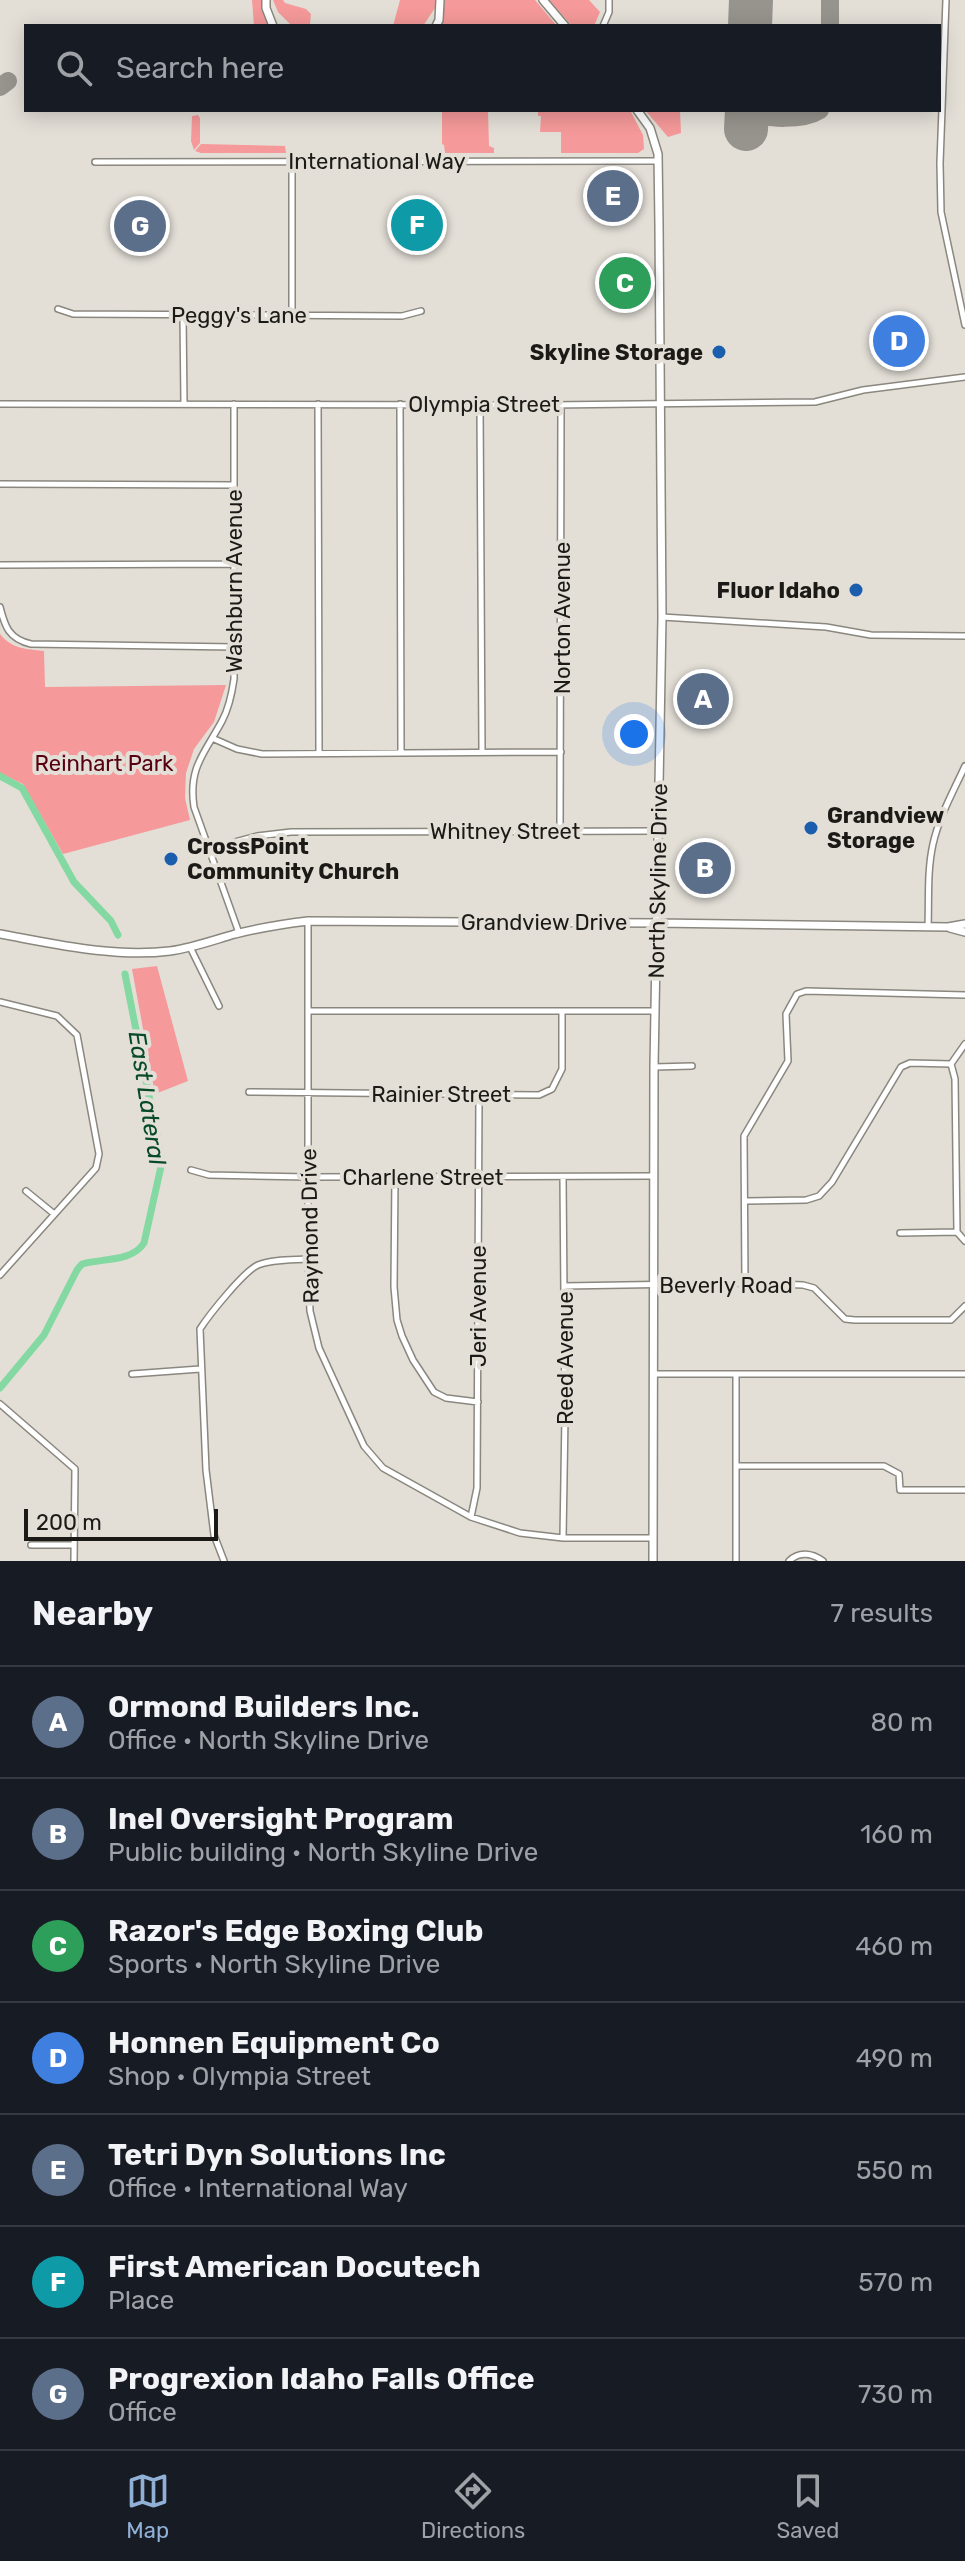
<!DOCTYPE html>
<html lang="en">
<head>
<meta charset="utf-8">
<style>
  body { margin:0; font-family:Rubik,sans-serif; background:#20242c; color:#f1f3f6 }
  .scale { position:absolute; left:24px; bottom:20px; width:194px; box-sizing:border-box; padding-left:8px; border:4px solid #1c1a17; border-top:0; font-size:22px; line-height:28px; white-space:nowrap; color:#1c1a17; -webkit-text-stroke:6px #e3dfd7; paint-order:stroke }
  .you { position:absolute; left:634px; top:734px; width:28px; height:28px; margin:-20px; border:6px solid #fff; border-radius:50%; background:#1a73e8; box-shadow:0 0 0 12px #1a73e833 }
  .badge { display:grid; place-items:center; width:52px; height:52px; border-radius:50%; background:#91b0d6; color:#fff; font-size:26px; font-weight:700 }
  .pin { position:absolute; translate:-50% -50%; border:4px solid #fff; box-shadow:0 2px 8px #0006 }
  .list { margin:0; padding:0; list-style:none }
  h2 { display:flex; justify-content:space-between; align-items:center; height:104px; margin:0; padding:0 32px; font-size:34px }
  h2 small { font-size:26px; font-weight:400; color:#9ea1a6 }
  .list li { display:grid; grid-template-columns:52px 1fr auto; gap:24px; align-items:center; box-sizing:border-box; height:112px; padding:0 32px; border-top:2px solid #363941 }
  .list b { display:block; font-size:30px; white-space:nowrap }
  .list p { margin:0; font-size:26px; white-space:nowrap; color:#9ea1a6 }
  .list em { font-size:26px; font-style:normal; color:#9ea1a6 }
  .icon { flex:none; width:44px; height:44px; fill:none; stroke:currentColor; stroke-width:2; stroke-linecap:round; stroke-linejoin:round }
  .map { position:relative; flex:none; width:965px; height:1561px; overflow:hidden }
  .search { position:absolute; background:#171b24; box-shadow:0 4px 20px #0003; left:24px; right:24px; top:24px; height:88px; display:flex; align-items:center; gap:20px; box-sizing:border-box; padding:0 28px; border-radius:0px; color:#9ea1a6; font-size:30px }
  .sheet { height:888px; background:#171b24 }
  nav { display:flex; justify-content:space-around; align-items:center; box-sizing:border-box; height:112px; border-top:2px solid #363941; background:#171b24; font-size:22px; color:#9ea1a6 }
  nav a { display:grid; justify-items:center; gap:4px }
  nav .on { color:#91b0d6 }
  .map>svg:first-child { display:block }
  .green { fill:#f5999a }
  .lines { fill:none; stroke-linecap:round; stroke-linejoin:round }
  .canal { stroke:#84d8a1; stroke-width:7 }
  .taxiway { stroke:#97948e; stroke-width:18 }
  .runway { stroke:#97948e; stroke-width:44 }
  .minor-casing { stroke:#8a877f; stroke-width:8 }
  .tertiary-casing { stroke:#8a877f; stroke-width:10 }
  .secondary-casing { stroke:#8a877f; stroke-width:10 }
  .minor { stroke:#fff; stroke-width:5 }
  .tertiary { stroke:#fff; stroke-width:7 }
  .secondary { stroke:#fff; stroke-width:7 }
  .poi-dot { fill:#1c5eae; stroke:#e3dfd7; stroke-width:3 }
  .labels { text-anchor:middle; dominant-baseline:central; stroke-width:8; stroke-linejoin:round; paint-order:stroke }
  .street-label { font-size:22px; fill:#1c1a17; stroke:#e3dfd7 }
  .poi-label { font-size:22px; font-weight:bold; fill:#1c1a17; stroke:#e3dfd7; text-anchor:end }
  .park-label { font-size:22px; fill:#560011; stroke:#e3dfd7 }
  .water-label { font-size:24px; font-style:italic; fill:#064a28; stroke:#e3dfd7 }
</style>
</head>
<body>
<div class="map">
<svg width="965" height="1561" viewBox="0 0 965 1561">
  <rect width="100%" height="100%" fill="#e3dfd7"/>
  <path class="green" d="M252 0H261L269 26H254Z
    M273 0H283L285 3 306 9 311 14 310 24 291 25 278 12Z
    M400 0H435V8L423 26H393Z
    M444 0H535L557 26H439Z
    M549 0H589L600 12 594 26H572Z
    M442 110H488L489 146 494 148V153H445L444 145 442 144Z
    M538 110H630L643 135 644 149 638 153H561V132H540L541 116H538Z
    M645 110H680L681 133 668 137Z
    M198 115 200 118V143L194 150 191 141 192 116Z
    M201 144 285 146 286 153H201L195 151Z
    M0 634C12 649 26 649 44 651L45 687 226 685 214 722 194 749 186 773 185 798 190 820 63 854 23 784 0 773Z
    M157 966 188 1081 155 1094 132 969Z"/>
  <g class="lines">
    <path class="canal" d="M0 776 22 788 74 882 111 921 118 935
      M0 1388 44 1335 77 1270 82 1264C103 1258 132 1262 144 1243L162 1162 125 974"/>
    <path class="taxiway" d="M830 26V0
      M0 87 8 81
      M750 110C765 121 804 120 820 110"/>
    <path class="runway" d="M750 26 751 0
      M746 129 747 110"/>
    <g class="minor-casing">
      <path id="minor" d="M946 0 940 163 941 212 965 325
        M603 26 609 12V0
        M95 162 658 161
        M58 309 73 314 402 316 421 311
        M292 315V161
        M183 316 184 404
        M0 404 551 405 815 402 863 390 965 377
        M234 404V679C232 693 229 708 222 721 205 753 188 767 194 807L239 933
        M318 404 319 753
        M400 404 401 753
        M480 405 482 751
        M0 484 234 485
        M0 565 234 564
        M0 607C5 627 9 639 31 644L234 647
        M662 617 826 627 871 635 965 636
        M212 738 237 749 262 754 561 752
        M560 831 561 405
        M208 849 257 836 291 832 658 831
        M308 921V1259L310 1311 319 1348 364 1446 383 1468 471 1517 520 1533 563 1538H653
        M928 927C929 899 927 871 933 844 939 817 953 792 965 766
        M190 947 219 1006
        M0 1002 57 1016 77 1035 99 1154 96 1168 0 1275
        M309 1011H655
        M951 1064 955 1079 957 1232 965 1241
        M951 1064 965 1044
        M654 1067 692 1066
        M249 1092 539 1095 552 1089 562 1069V1012
        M191 1170 209 1175 308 1177 654 1176
        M395 1177 394 1287 397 1320 402 1336 413 1360 434 1392 446 1398 478 1402
        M26 1191 53 1213
        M745 1201 806 1200 819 1196 832 1182 901 1067 910 1063 951 1064
        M900 1233 957 1232
        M745 1283 744 1136 788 1061 786 1014 797 994 806 991 965 995
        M564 1286 745 1283 803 1285 814 1288 845 1319 855 1320H951L965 1306
        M132 1374 200 1369
        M654 1374H965
        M736 1375V1561
        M0 1404 75 1469 74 1561
        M737 1466H884L899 1474 900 1490H965
        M471 1517 477 1488 479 1095
        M563 1538 565 1416 563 1177
        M31 1545H74
        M224 1561 214 1535 206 1470 200 1329C209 1315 244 1271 258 1265 273 1259 292 1260 308 1259
        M789 1561C799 1551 812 1553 823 1561"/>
    </g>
    <g class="tertiary-casing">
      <path id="tertiary" d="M0 934C55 944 114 958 170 951 192 948 214 940 235 934 259 928 283 924 308 921L657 923"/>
    </g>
    <g class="secondary-casing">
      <path id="secondary" d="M266 0V8L273 26
        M543 0 565 26
        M436 26 439 20 440 0
        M637 110 650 128 658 154 659 225 662 617 654 1067 653 1561
        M657 923 948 927 965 924
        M950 928 965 932"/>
    </g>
    <use href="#minor" class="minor"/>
    <use href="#tertiary" class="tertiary"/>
    <use href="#secondary" class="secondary"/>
  </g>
  <g class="poi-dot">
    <circle cx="719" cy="352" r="8"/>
    <circle cx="856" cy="590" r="8"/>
    <circle cx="811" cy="828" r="8"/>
    <circle cx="171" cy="859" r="8"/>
  </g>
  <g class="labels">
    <g class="street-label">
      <text x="377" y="161">International Way</text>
      <text x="239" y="315">Peggy's Lane</text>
      <text x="484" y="404">Olympia Street</text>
      <text transform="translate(234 581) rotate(-90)">Washburn Avenue</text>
      <text transform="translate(562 618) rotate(-90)">Norton Avenue</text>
      <text x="505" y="831">Whitney Street</text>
      <text transform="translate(658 881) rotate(-89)">North Skyline Drive</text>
      <text x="544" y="922">Grandview Drive</text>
      <text x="441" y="1094">Rainier Street</text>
      <text x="423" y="1177">Charlene Street</text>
      <text transform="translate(310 1226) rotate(-91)">Raymond Drive</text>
      <text x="726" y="1285">Beverly Road</text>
      <text transform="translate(478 1306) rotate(-90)">Jeri Avenue</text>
      <text transform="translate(565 1358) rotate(-90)">Reed Avenue</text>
    </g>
    <g class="poi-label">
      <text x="703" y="352">Skyline Storage</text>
      <text x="840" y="590">Fluor Idaho</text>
      <text x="827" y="815" text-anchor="start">Grandview<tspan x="827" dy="25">Storage</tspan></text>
      <text x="187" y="846" text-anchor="start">CrossPoint<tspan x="187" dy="25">Community Church</tspan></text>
    </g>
    <g class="park-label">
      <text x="104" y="763">Reinhart Park</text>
    </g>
    <g class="water-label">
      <text transform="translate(147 1098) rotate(81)">East Lateral</text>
    </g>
  </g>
</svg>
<div class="scale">200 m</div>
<div class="you"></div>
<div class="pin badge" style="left:703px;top:699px;background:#5c6f8a">A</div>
<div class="pin badge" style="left:705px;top:868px;background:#5c6f8a">B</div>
<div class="pin badge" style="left:625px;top:283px;background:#2e9e5b">C</div>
<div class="pin badge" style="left:899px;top:341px;background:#3f7fe0">D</div>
<div class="pin badge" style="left:613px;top:196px;background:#5c6f8a">E</div>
<div class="pin badge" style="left:417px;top:225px;background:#0f9aa8">F</div>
<div class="pin badge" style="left:140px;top:226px;background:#5c6f8a">G</div>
<div class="search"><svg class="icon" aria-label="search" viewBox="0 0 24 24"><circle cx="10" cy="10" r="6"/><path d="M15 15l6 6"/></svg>Search here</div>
</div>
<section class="sheet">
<h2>Nearby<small>7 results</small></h2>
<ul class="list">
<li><span class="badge" style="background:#5c6f8a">A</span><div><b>Ormond Builders Inc.</b><p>Office · North Skyline Drive</p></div><em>80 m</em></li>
<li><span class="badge" style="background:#5c6f8a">B</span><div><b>Inel Oversight Program</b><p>Public building · North Skyline Drive</p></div><em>160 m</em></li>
<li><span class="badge" style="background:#2e9e5b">C</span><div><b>Razor's Edge Boxing Club</b><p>Sports · North Skyline Drive</p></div><em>460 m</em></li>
<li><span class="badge" style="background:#3f7fe0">D</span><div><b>Honnen Equipment Co</b><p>Shop · Olympia Street</p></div><em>490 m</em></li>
<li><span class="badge" style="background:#5c6f8a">E</span><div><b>Tetri Dyn Solutions Inc</b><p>Office · International Way</p></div><em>550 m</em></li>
<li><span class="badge" style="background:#0f9aa8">F</span><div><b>First American Docutech</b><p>Place</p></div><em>570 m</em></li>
<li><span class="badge" style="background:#5c6f8a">G</span><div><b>Progrexion Idaho Falls Office</b><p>Office</p></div><em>730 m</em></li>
</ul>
</section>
<nav>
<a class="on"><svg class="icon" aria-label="map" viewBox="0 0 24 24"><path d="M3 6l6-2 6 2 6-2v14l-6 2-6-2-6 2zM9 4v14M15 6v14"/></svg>Map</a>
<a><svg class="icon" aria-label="directions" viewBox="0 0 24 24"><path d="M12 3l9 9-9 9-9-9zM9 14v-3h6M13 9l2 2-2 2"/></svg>Directions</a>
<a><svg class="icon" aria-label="saved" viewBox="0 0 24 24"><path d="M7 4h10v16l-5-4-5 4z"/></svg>Saved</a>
</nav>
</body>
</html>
